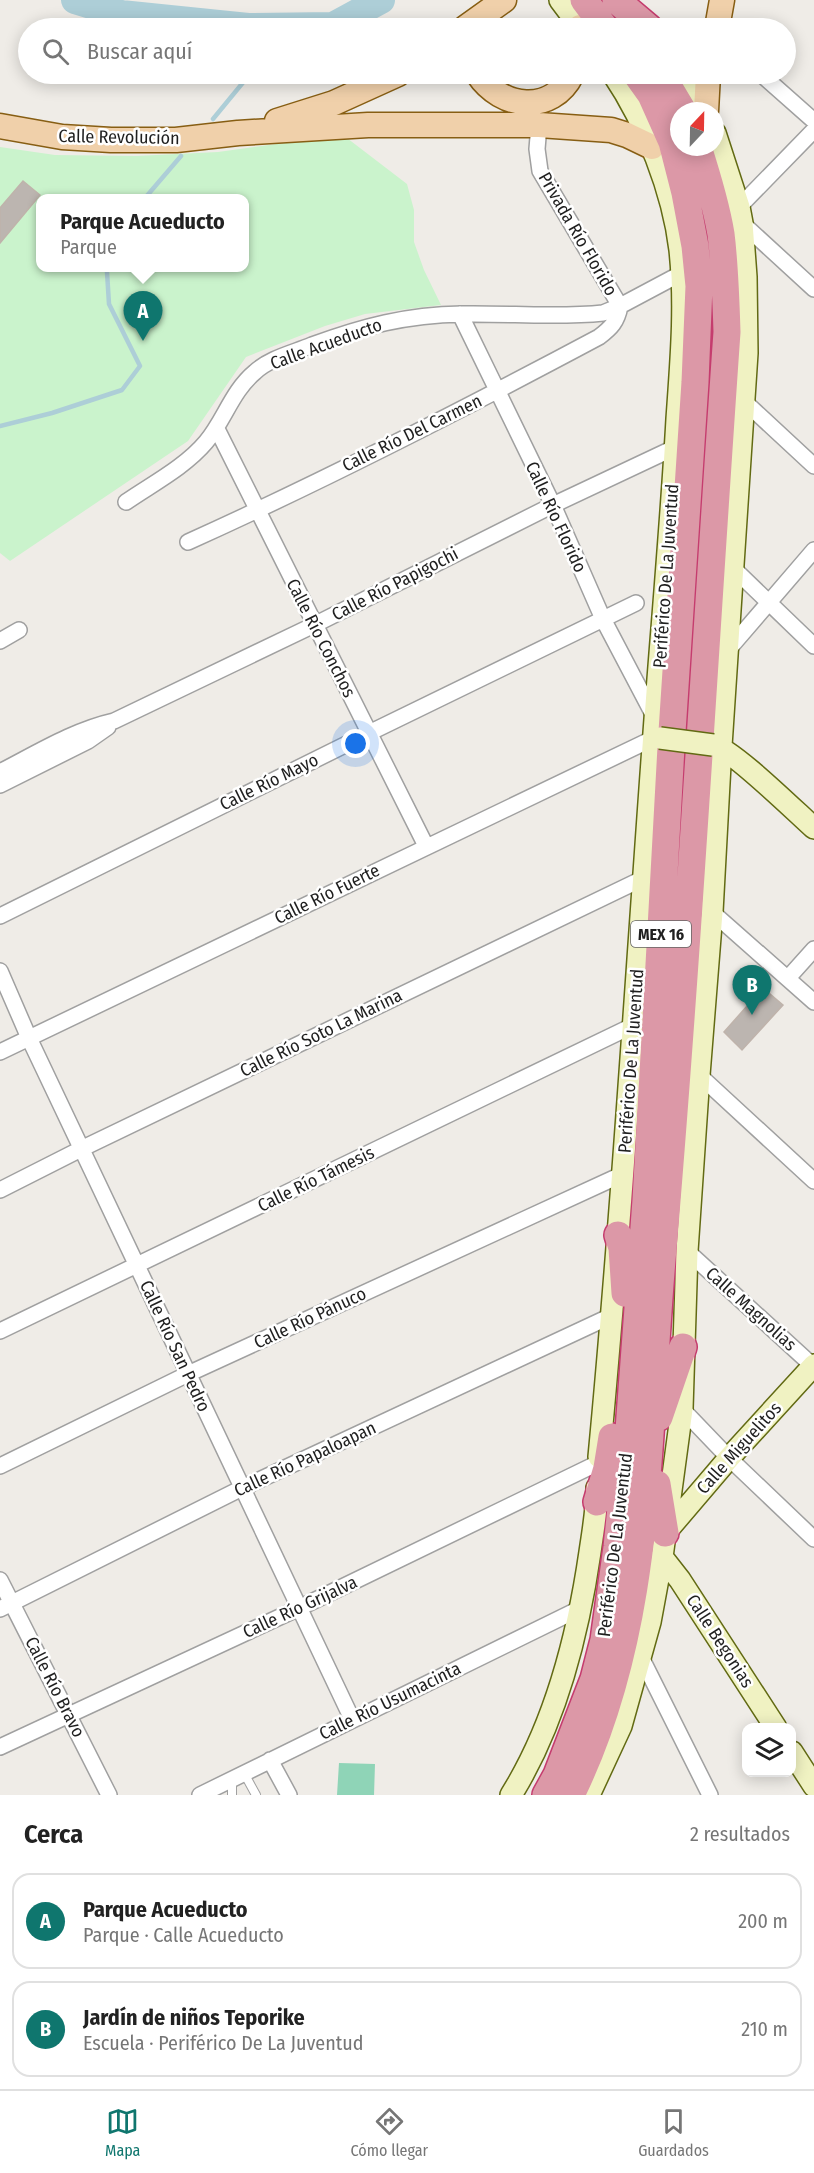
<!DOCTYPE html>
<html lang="es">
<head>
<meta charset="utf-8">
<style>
  body { margin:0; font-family:"Fira Sans Condensed",sans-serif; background:#f6f6f6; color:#222 }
  .controls { position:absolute; right:18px; bottom:18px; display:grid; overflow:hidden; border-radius:12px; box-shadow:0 3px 15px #0003 }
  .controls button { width:54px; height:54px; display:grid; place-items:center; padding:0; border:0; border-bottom:2px solid #e0e0e0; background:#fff; color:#222; font:30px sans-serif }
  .compass { position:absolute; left:670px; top:102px; width:54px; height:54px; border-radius:50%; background:#fff; box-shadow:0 3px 15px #0003; rotate:22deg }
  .you { position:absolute; left:356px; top:744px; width:21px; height:21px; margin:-15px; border:4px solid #fff; border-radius:50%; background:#1a73e8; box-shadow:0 0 0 9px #1a73e833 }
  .badge { display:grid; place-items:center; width:39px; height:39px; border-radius:50%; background:#0f766e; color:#fff; font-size:20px; font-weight:700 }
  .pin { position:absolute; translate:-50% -50px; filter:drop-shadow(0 2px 3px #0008) }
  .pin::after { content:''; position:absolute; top:32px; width:21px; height:18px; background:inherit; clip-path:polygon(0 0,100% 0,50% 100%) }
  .popup { position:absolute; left:36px; top:194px; width:213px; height:78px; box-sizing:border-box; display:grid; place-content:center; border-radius:12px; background:#fff; filter:drop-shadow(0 2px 4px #0005); font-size:20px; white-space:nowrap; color:#767676 }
  .popup b { font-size:22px; color:#222 }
  .popup::after { content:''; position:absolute; left:50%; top:100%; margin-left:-12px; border:12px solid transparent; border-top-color:#fff }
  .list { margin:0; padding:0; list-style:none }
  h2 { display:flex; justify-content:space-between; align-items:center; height:78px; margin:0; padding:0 24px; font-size:26px }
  h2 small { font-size:20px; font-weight:400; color:#767676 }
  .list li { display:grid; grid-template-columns:39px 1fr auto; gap:18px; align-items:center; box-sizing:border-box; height:96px; margin:0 12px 12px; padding:0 12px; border:2px solid #e0e0e0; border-radius:18px }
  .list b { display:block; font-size:22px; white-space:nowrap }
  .list p { margin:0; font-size:20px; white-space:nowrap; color:#767676 }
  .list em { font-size:20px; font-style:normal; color:#767676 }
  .icon { flex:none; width:33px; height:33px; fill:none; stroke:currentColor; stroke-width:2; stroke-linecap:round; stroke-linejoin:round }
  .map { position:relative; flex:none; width:814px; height:1795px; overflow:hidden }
  .search { position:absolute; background:#fff; box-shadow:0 3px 15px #0003; left:18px; right:18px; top:18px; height:66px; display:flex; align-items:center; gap:15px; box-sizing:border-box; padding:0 21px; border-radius:33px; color:#767676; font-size:22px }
  .sheet { height:294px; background:#fff }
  nav { display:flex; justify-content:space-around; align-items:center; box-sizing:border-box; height:84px; border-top:2px solid #e0e0e0; background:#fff; font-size:16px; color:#767676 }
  nav a { display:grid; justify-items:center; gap:3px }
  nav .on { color:#0f766e }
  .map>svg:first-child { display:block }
  .park { fill:#caf3cc; fill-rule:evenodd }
  .pitch { fill:#8fd4b7 }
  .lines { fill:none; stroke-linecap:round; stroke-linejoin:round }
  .stream { stroke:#adced7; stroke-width:4.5 }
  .river { stroke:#adced7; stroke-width:28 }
  .building { fill:#bcb5b0; stroke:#bfb3ab; stroke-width:1.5 }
  .lane-casing { stroke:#a0a0a0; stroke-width:10 }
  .street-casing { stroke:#a0a0a0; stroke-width:18 }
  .secondary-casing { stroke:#626a13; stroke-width:24 }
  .primary-casing { stroke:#875e13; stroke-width:27 }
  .highway-casing { stroke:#c53c6e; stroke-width:30 }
  .lane { stroke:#fff; stroke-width:8 }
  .street { stroke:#fff; stroke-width:15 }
  .secondary { stroke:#f0f2c2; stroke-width:21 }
  .primary { stroke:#f0d0aa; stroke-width:24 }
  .highway { stroke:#dc98a7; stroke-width:27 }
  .secondary-bridge-casing { stroke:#626a13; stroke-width:24; stroke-linecap:butt }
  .secondary-bridge { stroke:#f0f2c2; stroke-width:21 }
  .labels { text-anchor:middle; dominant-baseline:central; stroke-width:5; stroke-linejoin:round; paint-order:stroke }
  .shield { fill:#fff; stroke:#626262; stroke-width:1.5 }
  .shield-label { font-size:16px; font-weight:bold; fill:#1f1f1f }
  .street-label { font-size:18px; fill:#1f1f1f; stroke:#fff }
</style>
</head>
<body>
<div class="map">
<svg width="814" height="1795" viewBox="0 0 814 1795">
  <rect width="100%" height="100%" fill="#efece7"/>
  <path class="park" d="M343 135 407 184 414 210V242L424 270 441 305 365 314 325 326 246 357 188 441 10 561 0 553V147L55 155 136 156 218 152ZM41 198H245V268H41Z"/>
  <path class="pitch" d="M339 1763 375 1764 374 1795H337Z"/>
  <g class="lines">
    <path class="stream" d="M288 28 290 27
      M213 119 250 74
      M145 198 181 156
      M0 426 52 413 122 390 140 366 109 304 107 272 108 268"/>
    <path class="river" d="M75 0 121 14 248 27 333 26 381 0"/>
  </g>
  <path class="building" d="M23 181 40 195 0 243V208Z
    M763 988 783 1005 742 1050 724 1032Z"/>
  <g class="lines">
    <g class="lane-casing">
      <path id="lane" d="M244 1773 256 1795
        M232 1779V1795"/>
    </g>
    <g class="street-casing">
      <path id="street" d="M761 74 814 121
        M739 207 814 130
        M742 223 814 289
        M460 314 553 505 603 619 655 718
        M745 402 814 466
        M217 429 426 846
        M126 502C152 484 185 467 206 442 224 421 232 391 255 372 270 358 293 353 312 345 364 326 406 315 462 314 509 313 557 318 603 313L620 306 682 273
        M188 542C328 479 464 409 599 337 611 328 617 322 620 306L540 171 537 149 539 125
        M733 568 814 646
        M0 641 19 630
        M728 650 814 550
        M0 772C37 753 74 730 114 721L314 625 553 505 676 447
        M0 785 88 741 108 727
        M712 912 814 1002
        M0 916 369 733 636 603
        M0 971 29 1038 352 1719
        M788 978 814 949
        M0 1052 654 738
        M699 1075 814 1181
        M0 1190 81 1149 644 878
        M687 1251 814 1367
        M0 1331 632 1026
        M682 1409 729 1458 814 1539
        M0 1466 188 1374 623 1174
        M0 1580 109 1795
        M0 1609 242 1488 613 1315
        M641 1657 710 1795
        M0 1747 299 1608 598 1463
        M270 1760 289 1795
        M200 1795 581 1608"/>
    </g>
    <g class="secondary-casing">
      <path id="secondary" d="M560 0 581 28
        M685 74 706 111
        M713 745C731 748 796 812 814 828
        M599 1457C623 1203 638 947 657 692 664 601 672 510 677 419 681 362 686 306 680 250 673 191 646 123 613 74
        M665 1533 729 1458 814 1365
        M662 1557 680 1580 776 1728
        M792 1752 814 1786
        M511 1795C556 1723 578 1635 590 1552 593 1531 597 1510 597 1488
        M589 1795 621 1726 650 1622 662 1557 682 1409 687 1251 699 1075 712 912 721 746 747 353 746 277 742 223 739 207 715 133"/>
    </g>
    <g class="primary-casing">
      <path id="primary" d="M465 28 504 0
        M580 28V27
        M717 28 722 0
        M478 74C501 109 552 115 572 74
        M706 111 708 74
        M277 121 334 103 398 74
        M0 126 62 137 111 140H176L238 133 368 125H539L611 130 627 135 652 147"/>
    </g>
    <g class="highway-casing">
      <path id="highway" d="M584 0 605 28
        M616 0 649 28
        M661 74 683 111
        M618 1235 622 1248 625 1293
        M659 1417 683 1347
        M657 1484 665 1533
        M597 1502 607 1468 612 1437
        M546 1795 557 1775 594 1679 604 1640 617 1547 629 1430 646 1200 671 747 695 382 699 286 695 246 685 193 672 142 651 95 636 74
        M571 1795C652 1630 646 1450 661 1272 688 960 705 646 727 332 726 300 725 266 721 234 716 204 707 175 698 147"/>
    </g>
    <use href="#lane" class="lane"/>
    <use href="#street" class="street"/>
    <use href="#secondary" class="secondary"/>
    <use href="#primary" class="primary"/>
    <use href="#highway" class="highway"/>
    <g class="secondary-bridge-casing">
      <path id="secondary-bridge" d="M660 738 713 745"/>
    </g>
    <use href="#secondary-bridge" class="secondary-bridge"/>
  </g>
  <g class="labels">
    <rect class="shield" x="631" y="921" width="60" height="26" rx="4.5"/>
    <g class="shield-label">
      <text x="661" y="934">MEX 16</text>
    </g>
    <g class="street-label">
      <text transform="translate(119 137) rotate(1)">Calle Revolución</text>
      <text transform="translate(578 234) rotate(60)">Privada Río Florido</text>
      <text transform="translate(326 344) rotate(-20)">Calle Acueducto</text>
      <text transform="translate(412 433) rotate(-26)">Calle Río Del Carmen</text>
      <text transform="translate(556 517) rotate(65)">Calle Río Florido</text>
      <text transform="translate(666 576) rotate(-86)">Periférico De La Juventud</text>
      <text transform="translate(395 584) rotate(-27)">Calle Río Papigochi</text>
      <text transform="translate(321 638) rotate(63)">Calle Río Conchos</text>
      <text transform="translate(269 782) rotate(-26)">Calle Río Mayo</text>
      <text transform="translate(327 894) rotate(-26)">Calle Río Fuerte</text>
      <text transform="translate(321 1033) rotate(-26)">Calle Río Soto La Marina</text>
      <text transform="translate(631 1061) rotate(-86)">Periférico De La Juventud</text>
      <text transform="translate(316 1179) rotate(-26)">Calle Río Támesis</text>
      <text transform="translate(751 1309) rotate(42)">Calle Magnolias</text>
      <text transform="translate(310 1318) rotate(-25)">Calle Río Pánuco</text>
      <text transform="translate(175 1346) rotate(65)">Calle Río San Pedro</text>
      <text transform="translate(739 1448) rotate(-48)">Calle Miguelitos</text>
      <text transform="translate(305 1459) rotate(-25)">Calle Río Papaloapan</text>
      <text transform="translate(615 1545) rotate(-83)">Periférico De La Juventud</text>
      <text transform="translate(300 1607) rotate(-25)">Calle Río Grijalva</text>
      <text transform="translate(720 1641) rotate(57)">Calle Begonias</text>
      <text transform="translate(55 1687) rotate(63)">Calle Río Bravo</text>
      <text transform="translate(390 1701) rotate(-26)">Calle Río Usumacinta</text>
    </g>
  </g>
</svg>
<div class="controls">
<button><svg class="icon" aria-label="layers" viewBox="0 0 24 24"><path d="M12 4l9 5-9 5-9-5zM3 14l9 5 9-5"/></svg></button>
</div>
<svg class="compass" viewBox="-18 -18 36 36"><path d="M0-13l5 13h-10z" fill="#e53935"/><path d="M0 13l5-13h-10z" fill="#767676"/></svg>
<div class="you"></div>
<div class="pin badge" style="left:143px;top:341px">A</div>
<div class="popup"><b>Parque Acueducto</b>Parque</div>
<div class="pin badge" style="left:752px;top:1015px">B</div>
<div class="search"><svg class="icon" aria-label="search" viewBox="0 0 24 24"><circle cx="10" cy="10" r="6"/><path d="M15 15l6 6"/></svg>Buscar aquí</div>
</div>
<section class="sheet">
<h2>Cerca<small>2 resultados</small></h2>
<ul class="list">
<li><span class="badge">A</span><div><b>Parque Acueducto</b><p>Parque · Calle Acueducto</p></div><em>200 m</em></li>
<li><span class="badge">B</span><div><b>Jardín de niños Teporike</b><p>Escuela · Periférico De La Juventud</p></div><em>210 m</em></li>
</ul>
</section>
<nav>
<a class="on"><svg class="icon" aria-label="map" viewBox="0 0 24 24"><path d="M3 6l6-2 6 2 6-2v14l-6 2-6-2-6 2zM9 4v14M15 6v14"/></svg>Mapa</a>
<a><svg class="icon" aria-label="directions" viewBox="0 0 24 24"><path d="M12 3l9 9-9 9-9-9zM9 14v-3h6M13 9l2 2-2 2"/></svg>Cómo llegar</a>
<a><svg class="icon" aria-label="saved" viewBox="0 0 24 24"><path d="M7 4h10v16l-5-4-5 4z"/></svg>Guardados</a>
</nav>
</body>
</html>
